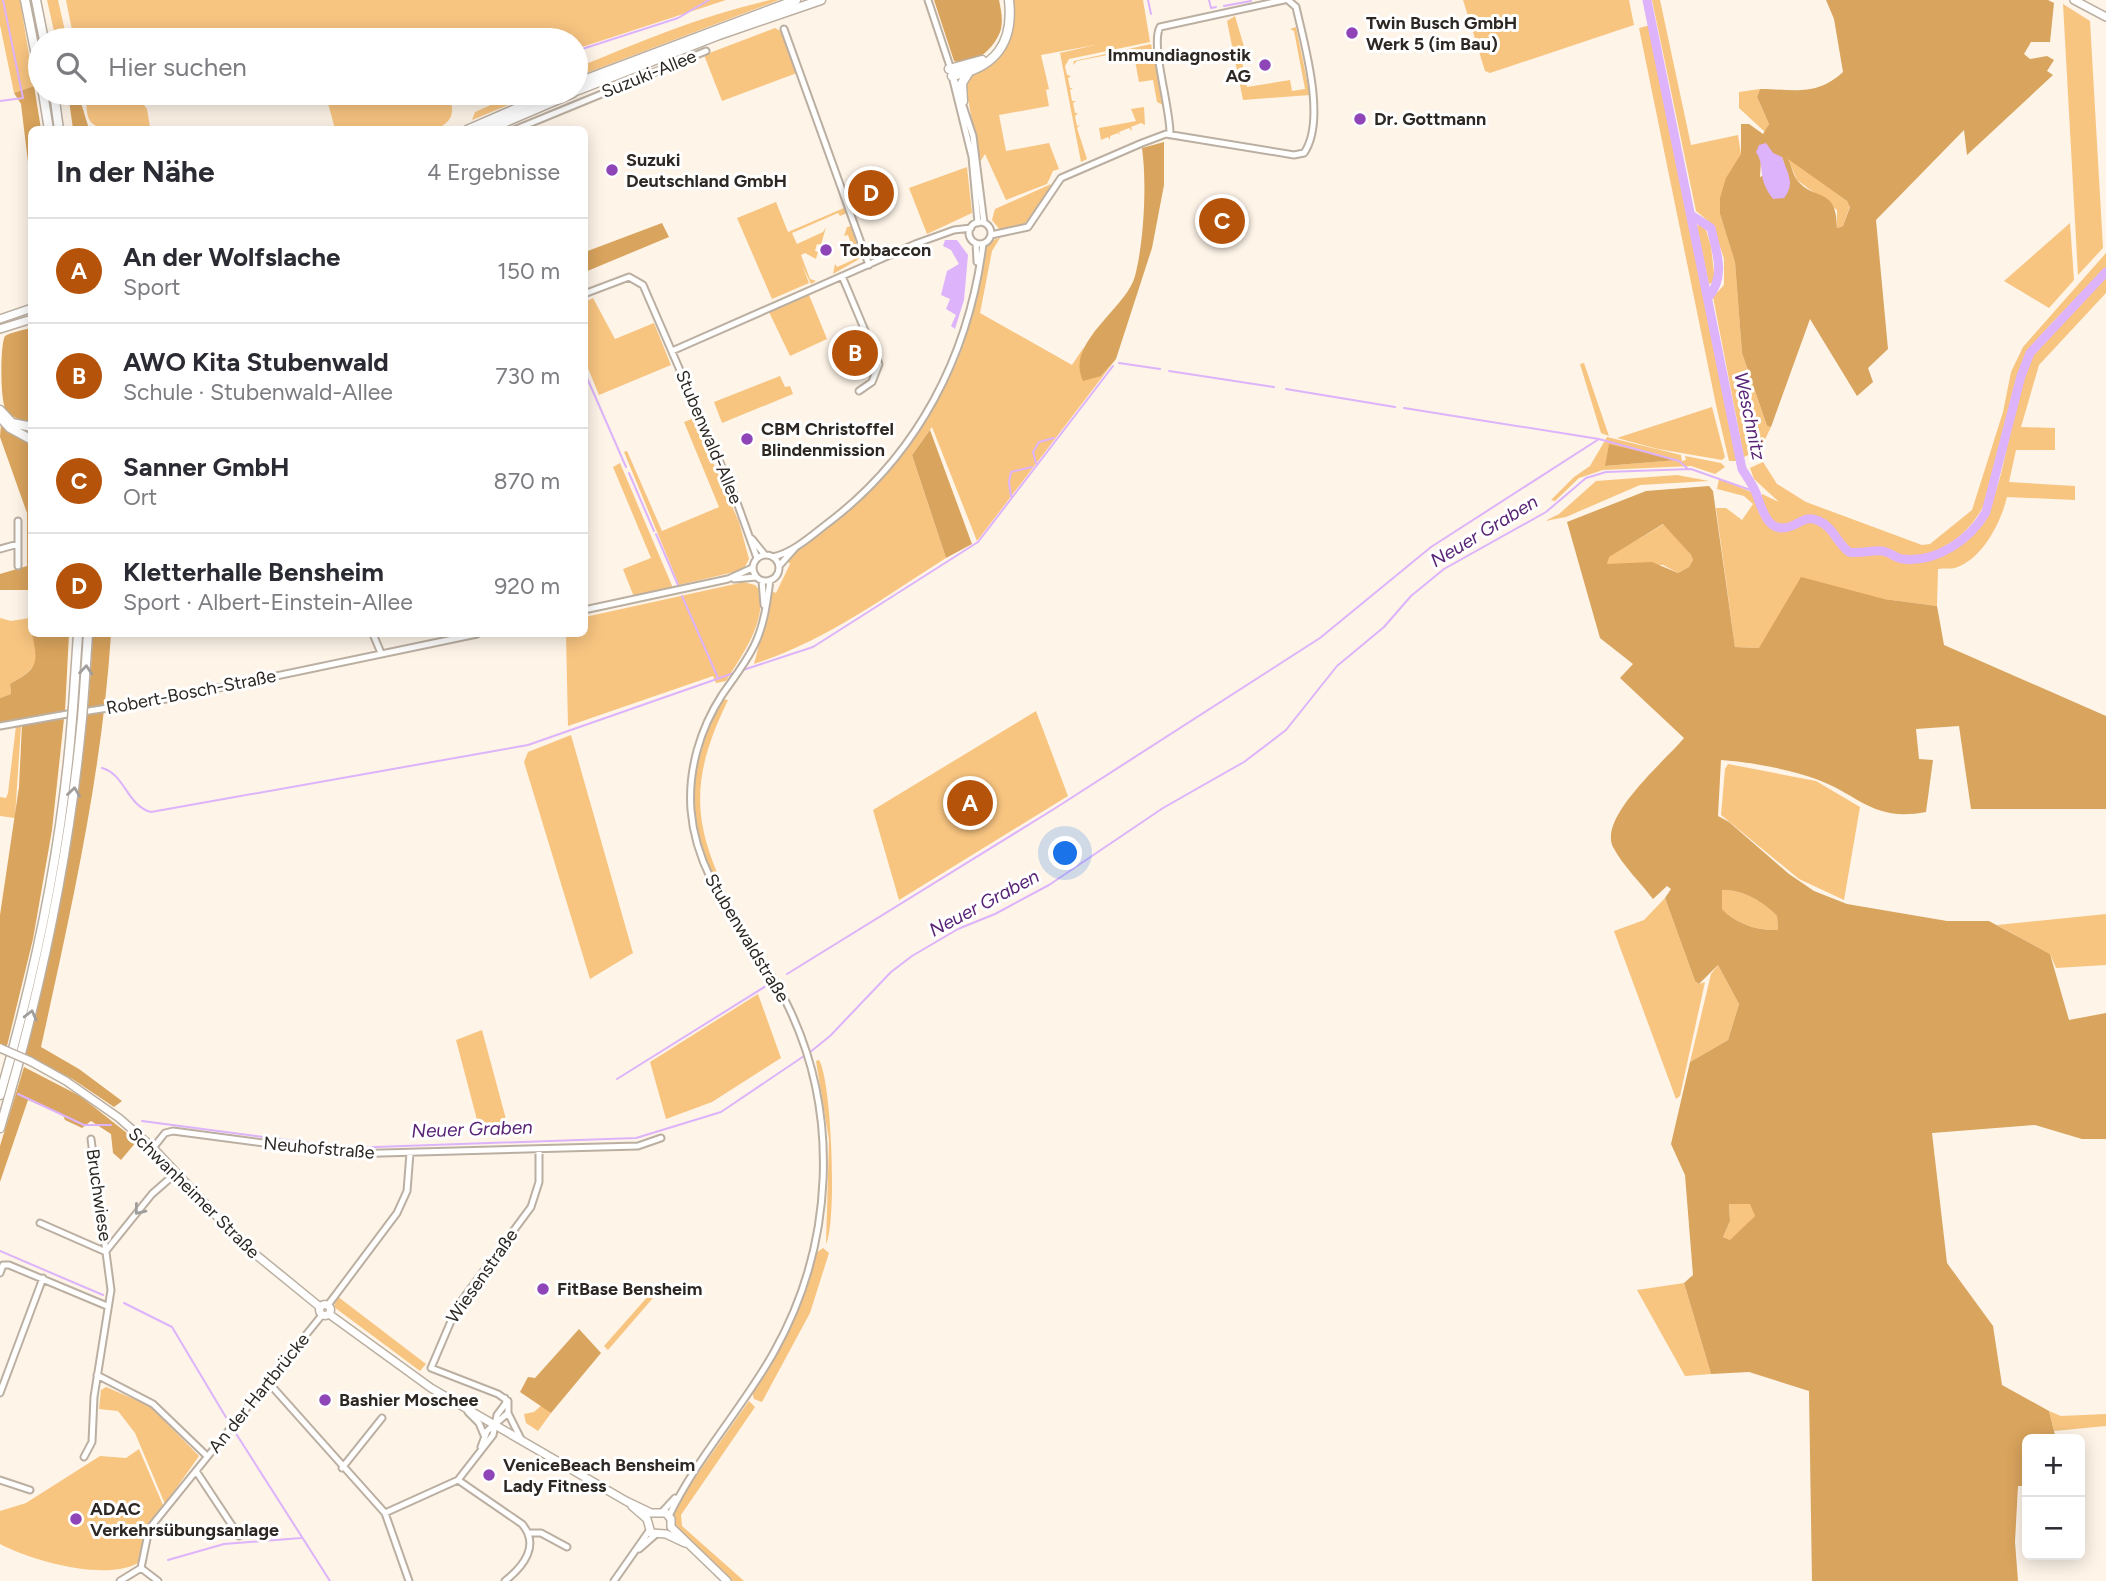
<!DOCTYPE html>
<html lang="de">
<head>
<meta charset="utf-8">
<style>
  body { margin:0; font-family:Figtree,sans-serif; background:#f7f7f7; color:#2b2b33 }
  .controls { position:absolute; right:21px; bottom:21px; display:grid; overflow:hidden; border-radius:10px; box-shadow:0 4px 18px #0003 }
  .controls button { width:63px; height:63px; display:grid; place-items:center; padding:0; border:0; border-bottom:2px solid #e1e1e2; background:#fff; color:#2b2b33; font:35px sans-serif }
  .you { position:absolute; left:1066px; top:854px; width:24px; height:24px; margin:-18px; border:5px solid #fff; border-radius:50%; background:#1a73e8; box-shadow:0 0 0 10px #1a73e833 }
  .badge { display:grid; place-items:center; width:46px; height:46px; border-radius:50%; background:#b45309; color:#fff; font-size:23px; font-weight:700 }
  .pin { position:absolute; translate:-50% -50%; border:4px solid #fff; box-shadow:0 2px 7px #0006 }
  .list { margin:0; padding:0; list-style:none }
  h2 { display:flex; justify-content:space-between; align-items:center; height:91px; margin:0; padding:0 28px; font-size:30px }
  h2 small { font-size:23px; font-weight:400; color:#7c7c81 }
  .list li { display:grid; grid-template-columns:46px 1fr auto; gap:21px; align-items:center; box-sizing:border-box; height:105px; padding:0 28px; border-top:2px solid #e1e1e2 }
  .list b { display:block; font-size:26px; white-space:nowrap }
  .list p { margin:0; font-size:23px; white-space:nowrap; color:#7c7c81 }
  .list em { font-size:23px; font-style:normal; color:#7c7c81 }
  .icon { flex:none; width:38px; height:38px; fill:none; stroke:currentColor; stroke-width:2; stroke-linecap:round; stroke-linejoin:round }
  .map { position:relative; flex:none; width:2106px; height:1581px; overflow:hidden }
  .search { position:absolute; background:#fff; box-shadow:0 4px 18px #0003; left:28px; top:28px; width:560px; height:77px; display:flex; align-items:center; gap:18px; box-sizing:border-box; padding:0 24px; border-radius:38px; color:#7c7c81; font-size:26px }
  .panel { position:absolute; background:#fff; box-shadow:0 4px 18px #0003; left:28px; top:126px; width:560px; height:511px; border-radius:10px }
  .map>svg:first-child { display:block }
  .green { fill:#f8c581; fill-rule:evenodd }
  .forest { fill:#d9a45d; fill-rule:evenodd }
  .water { fill:#ddb3fb }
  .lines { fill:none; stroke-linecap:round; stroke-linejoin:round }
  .stream { stroke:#ddb3fb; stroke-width:2 }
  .river { stroke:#ddb3fb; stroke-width:9 }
  .minor-casing { stroke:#bbafa1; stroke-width:9 }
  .major-casing { stroke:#bbafa1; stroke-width:10 }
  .highway-casing { stroke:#bbafa1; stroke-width:11 }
  .minor { stroke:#fff; stroke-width:5 }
  .major { stroke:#fff; stroke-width:7 }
  .highway { stroke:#fff; stroke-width:8 }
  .major-bridge-casing { stroke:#bbafa1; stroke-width:10; stroke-linecap:butt }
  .highway-bridge-casing { stroke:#bbafa1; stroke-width:11; stroke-linecap:butt }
  .major-bridge { stroke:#fff; stroke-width:7 }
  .highway-bridge { stroke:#fff; stroke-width:8 }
  .oneway { stroke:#a09e9c }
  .poi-dot { fill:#8e45b8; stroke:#fff; stroke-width:2.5 }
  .labels { text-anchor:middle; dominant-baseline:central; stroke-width:6; stroke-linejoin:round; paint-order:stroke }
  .poi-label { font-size:18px; font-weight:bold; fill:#2d2823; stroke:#fff; text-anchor:start }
  .street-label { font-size:18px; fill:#2d2823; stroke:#fff }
  .water-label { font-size:19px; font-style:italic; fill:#582476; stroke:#fff }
</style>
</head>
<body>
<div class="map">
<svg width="2106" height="1581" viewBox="0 0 2106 1581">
  <rect width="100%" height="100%" fill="#fef4e8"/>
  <path class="green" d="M0 0H20L34 86 14 93 0 25Z
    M47 0H58L67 40H56Z
    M66 0H726L576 49V40H74Z
    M770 0H779L576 77V68C639 42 703 15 770 0Z
    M1011 0H1143L1150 42 1069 59 1065 66 1067 75 1071 76 1068 78 1070 88H1073L1070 90 1072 101H1076L1073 103 1075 113H1078L1075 116 1077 126 1080 125 1077 128 1087 159 1081 162 1060 53 1095 45 1041 55 1049 89 1046 90 1049 106 999 115 1006 151 1049 143 1059 169 1053 171 1047 184 1006 200 985 154 980 162 965 84 970 75 999 55Z
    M1463 0H1629L1634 25 1490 73 1485 71Z
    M1652 0H1660L1691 145 1738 135 1741 154 1720 214 1735 261 1742 353 1767 426 1771 427 1760 450 1744 457 1713 297 1724 285V259L1713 225 1696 211Z
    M2063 4 2090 21 2103 248 2078 275Z
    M1235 16 1245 50 1240 51 1247 87 1290 80 1292 91 1305 89 1294 31 1290 29 1296 27 1310 95 1243 100 1227 21Z
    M1651 25 1738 461H1729L1716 405 1639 28Z
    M775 28 782 32 797 73 722 101 704 55Z
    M1151 44 1163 105 1157 102 1153 80 1139 82 1133 50 1077 61 1073 65 1074 61Z
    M1760 89 1757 97 1769 124 1765 132 1739 108V92Z
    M442 93 449 95C455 114 453 121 435 130L335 129 326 96 357 95 326 94Z
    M518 93H537L472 120 475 112Z
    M120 98 141 101 147 109 150 127C135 128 101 135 90 121 86 115 87 106 86 99Z
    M1144 107 1145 125 1141 123 1131 127 1132 131 1129 128 1119 132 1120 135 1118 133 1110 136V140L1108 137 1101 140 1099 128 1136 121 1131 109Z
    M1787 157 1847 201 1850 206 1843 226 1837 228V210L1797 180Z
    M967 167 972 213 927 234 909 188Z
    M1051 184C1040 208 1029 231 1000 230L992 220 995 209Z
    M776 202 788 232 844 208 847 213 840 216 838 213 792 233 797 244 823 232 826 227 821 245 817 244 815 251 818 252 816 259 805 253 801 255 810 279 816 281 811 284 802 265 809 283 772 299 737 218Z
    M1699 223 1705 227 1711 246 1715 282 1709 284 1697 227Z
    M2070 223 2074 280 2049 308 2004 281Z
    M851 226 861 258 833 274 835 264 837 267 853 260 855 255 848 235 844 236 847 227Z
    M1000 238 992 251 980 313 1072 365 1084 347 1080 374 1101 376 1116 359 977 541 932 427 912 455 946 558C883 598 825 641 754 664L767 616 770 590 776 593 790 564 786 559C861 504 921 446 958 359 966 339 972 318 976 297 978 283 977 263 983 249 986 243 994 239 1000 238Z
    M2106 253V268C2087 289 2037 334 2026 356 1989 429 2018 520 1925 556V560C2018 538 1997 428 2031 360 2047 329 2081 301 2106 276V293L2039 365 2021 427 2055 428V450H2016L2009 482 2075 486V500L2007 497C2001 522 1983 559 1955 568 1951 569 1944 568 1938 569L1937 606 1884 599 1759 648 1735 647 1716 508H1726L1742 520 1753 504 1744 496 1717 489 1719 479 1754 493 1758 504 1762 494 1779 502 1754 479 1750 468 1763 462 1777 484 1806 502 1922 545 1930 544 1972 510 2003 412 2011 372 2023 347Z
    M809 295 827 339 790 356 769 312Z
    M593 298 615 339 654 323 671 365 599 395 585 361V302Z
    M1584 363 1609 436 1601 433 1580 364Z
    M780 376 785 387 790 386 793 394 722 423 714 402Z
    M1712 407 1725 457 1722 460 1658 449 1617 438Z
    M694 418 739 522 749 559 743 570 679 585 624 452 627 451 662 531 719 507 684 422Z
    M1607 437 1681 455 1682 461 1686 460 1685 456 1721 463 1725 467 1715 474 1691 466 1603 470 1579 478 1555 501 1551 500 1574 477 1590 466ZM1609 445 1674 460 1606 466Z
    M620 463 673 588 634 597 623 569 651 558 613 467Z
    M1677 475 1709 481 1640 485 1566 517 1545 521 1559 514 1596 481Z
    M1664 524 1691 555 1693 560 1689 567 1678 573 1663 565 1607 564 1608 557Z
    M744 582 755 585 761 592C763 627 744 652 726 681L716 683 713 676 568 726 566 634H584L585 617Z
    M0 618 11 621 29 618C37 653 47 664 10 684L11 694 0 698Z
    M723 699 728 700C692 775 690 819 727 894L724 896 720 895C690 825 678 768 723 699Z
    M1036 711 1068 796 899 900 873 810Z
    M16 726H21L15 818 0 816V797L6 798 8 793Z
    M571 735 633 953 590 979 524 762 528 752Z
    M1728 764 1816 781 1860 807 1844 900 1799 879 1721 815 1725 769Z
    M1722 890C1742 889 1764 902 1777 916L1778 930C1758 931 1736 924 1722 909Z
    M1665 898 1695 981 1699 984 1705 982 1680 1096 1676 1099 1614 931 1644 920Z
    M2106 914V965L2056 968 2050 954 1997 925Z
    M1718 965 1739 1004 1728 1040 1690 1062 1711 974Z
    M758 994 781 1058 712 1102 666 1119 650 1062Z
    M482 1030 510 1134 481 1135 456 1040Z
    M819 1060C832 1081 837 1225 826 1244L829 1140 816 1061Z
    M1729 1203 1751 1204 1755 1216 1731 1241 1723 1237 1730 1221Z
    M823 1248 829 1253 810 1313 762 1402 754 1399 752 1392 787 1334 816 1253Z
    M1684 1283 1711 1374 1685 1376 1637 1290Z
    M657 1286 659 1291 608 1350 604 1346Z
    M337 1296 426 1364 420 1371 334 1307Z
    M106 1387 150 1406 199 1456 165 1504 135 1433 118 1411 99 1409 101 1390Z
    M749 1401 755 1407 681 1515 682 1526 744 1581H732L679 1533 673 1516 689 1486Z
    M542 1405 551 1413 538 1431 526 1423 524 1414 534 1412Z
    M2049 1411 2061 1416 2106 1414V1426L2054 1431Z
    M139 1449 163 1505C157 1513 148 1522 145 1532 142 1542 143 1555 138 1563 107 1581 34 1562 0 1544V1511L26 1503 100 1456 126 1458Z"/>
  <path class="forest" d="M934 0H999C1001 10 1003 19 1001 29 996 47 973 69 954 61Z
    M1826 0H2048L2054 3 2050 42H2031L2024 54 2030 59 2047 56 2054 60 2047 71 2053 75 1967 155 1964 130 1876 220 1888 349 1868 368 1873 382 1857 396 1810 319 1771 427 1767 426 1742 353 1735 262 1720 214V198L1726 178 1741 154V124H1749L1763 134 1769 124 1757 97 1760 89C1793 89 1816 97 1843 72L1834 19ZM1782 157 1785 166 1760 177 1761 160ZM1788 159 1847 201 1850 207 1843 226 1837 228C1837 186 1815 202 1797 180 1793 175 1791 164 1788 159Z
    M34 86 41 129 32 130 31 187 21 104 14 93Z
    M68 93H78L89 129H73Z
    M1164 142V185L1152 248 1116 359 1101 376 1083 381C1064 343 1127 308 1135 276 1144 242 1147 183 1142 148Z
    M662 223 669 237 585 272V252Z
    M31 328V423H30C21 420 12 418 6 410 0 401 0 344 5 336 12 332 24 330 31 328Z
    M1 424 31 446V590H0V574L27 566V513L0 437Z
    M930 430 972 544 946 558 912 455Z
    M1609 444 1677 460 1605 466Z
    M1709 486 1713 491 1735 647 1759 648 1801 577 1884 599 1937 606 1944 645 2106 716V809H1971L1959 726 1916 729 1919 759 1933 760 1926 812C1872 822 1860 795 1816 779 1787 769 1751 762 1721 760L1718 816 1729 822 1789 874 1814 891 1847 904 1947 921H1989L2050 954 2069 1020 2106 1013V1139H2082L2035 1125 1932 1133 1947 1263 1993 1326 2002 1385 2049 1411 2056 1439H2027V1486H2018L2015 1542 2018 1581H1812L1809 1391 1749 1372 1711 1374 1684 1283 1693 1275 1685 1175 1671 1144 1690 1062 1728 1040 1739 1004 1718 965 1699 984 1695 981 1665 898 1671 889 1667 886 1653 899C1641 883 1623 866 1613 847 1598 817 1666 760 1684 738L1620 678 1633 664 1600 638 1567 522 1646 491ZM1663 524 1691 555 1693 560 1689 567 1678 573 1652 562 1607 564 1609 557ZM1722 890C1742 889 1764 902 1777 916L1778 930C1758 931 1736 924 1722 909ZM1729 1204H1750L1755 1216 1730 1240 1723 1237 1730 1221Z
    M32 634H69L65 711 0 723V698L11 694 10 684C37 669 39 664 32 634Z
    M93 634H111C102 774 71 910 41 1047L79 1069 122 1101 114 1107 74 1080 26 1054C61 915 86 777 93 634Z
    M64 719 52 830 33 939 7 1046 0 1044V915L19 787 22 725Z
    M24 1067 80 1096 137 1141 121 1160 113 1153 111 1134 91 1121 82 1128 65 1120 63 1115 28 1100 0 1182V1146Z
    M579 1329 601 1353 551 1413 520 1392 528 1377 535 1378Z"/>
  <path class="water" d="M1766 143 1773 153 1782 157C1787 173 1796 183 1784 198L1773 199C1756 177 1766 167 1756 152L1759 145Z
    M945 240H957L968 255 964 300 955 329 951 326 956 315 946 309 950 299 941 295 947 271 959 264 951 250 943 246Z"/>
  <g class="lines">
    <path class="stream" d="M1148 0 1151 14
      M1209 0 1211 8 1216 7
      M1224 6 1251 1
      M576 51 678 18 709 0
      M0 101 23 98 3 0
      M1119 363 1160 369
      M584 371 626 467
      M1169 371 1274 387
      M1286 389 1395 407
      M1404 408 1599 439 1679 461 1687 468
      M1036 463 1033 452 1039 442 1054 438
      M629 473 654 531
      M1011 496 1009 482 1011 472 1032 467
      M656 534 678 585
      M682 596 718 678
      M743 670 813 647 978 542 1113 366
      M102 768C125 774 127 806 151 812L528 745 734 673
      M787 974 1054 809 1320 638 1431 547 1599 439
      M809 1053 830 1036 891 972 912 956 958 929 995 914 1049 885 1163 808 1244 762 1286 730 1337 666 1384 627 1411 596 1444 569 1546 512 1586 478 1606 472 1691 469 1756 492
      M617 1079 766 986
      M18 1094 84 1125H111
      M142 1121 347 1148 636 1138 721 1112 804 1056
      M0 1251 103 1295
      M124 1303 172 1327 227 1419
      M235 1432 330 1581
      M168 1560 224 1544 301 1538"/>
    <path class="river" d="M1647 0 1742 469C1747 477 1753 485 1756 493 1763 511 1768 537 1794 525 1804 520 1809 516 1819 521 1833 527 1837 543 1849 552 1860 554 1870 550 1882 551 1890 552 1895 558 1903 559 1936 563 1970 540 1986 512L2021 376 2030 353 2106 272
      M1691 215 1711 228C1717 254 1726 276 1708 298"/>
    <g class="minor-casing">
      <path id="minor" d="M928 0 973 136 984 223
        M784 29 869 265
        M952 76 972 157 978 223
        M514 130 706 51
        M1166 134 1142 143 1166 134 1294 155 1304 153C1327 120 1304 43 1296 7L1288 0
        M1170 135C1171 109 1150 45 1160 27L1284 0
        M969 233a11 11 0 1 1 22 0a11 11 0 1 1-22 0Z
        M991 235 1028 227 1061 178 1142 143
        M976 243 977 262
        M842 276 879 364 872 382 859 391
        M584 294 629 277 643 285 735 497 757 558
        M672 351 915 244 954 230 971 228
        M752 539 765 555
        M0 549 18 544
        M753 568a13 13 0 1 1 26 0a13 13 0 1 1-26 0Z
        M773 557C794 552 811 536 828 523 918 455 969 355 983 244
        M18 566V521
        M779 566 795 548
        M734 579 756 577
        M762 581 764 605
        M584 610 728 579 752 568
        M373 634 381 653
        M82 712 161 700 477 634
        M0 726 73 713
        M153 1148 165 1133 173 1131 346 1154 638 1146 661 1138
        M40 1223 106 1252
        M106 1251 152 1194 176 1173
        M0 1273 3 1265H9L107 1306
        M328 1305 397 1213 407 1191 410 1153
        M97 1375 153 1404 207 1456
        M268 1382 385 1513 458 1480 493 1435 497 1415 506 1403 505 1398
        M0 1393 43 1278
        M468 1412 479 1423 484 1435
        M508 1413 521 1439
        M481 1447 487 1431 508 1413V1401L498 1394 431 1368 457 1307 531 1207 539 1182V1150
        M84 1457 92 1442 94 1397 111 1290 91 1139
        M342 1468 382 1418
        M196 1471 239 1536
        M0 1480 30 1490
        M458 1480 522 1524C540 1545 524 1566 505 1581
        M663 1511 675 1498
        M385 1513 409 1581
        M669 1516C697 1457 743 1408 774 1352 834 1245 841 1112 786 1002 754 937 697 887 691 810 688 770 700 729 722 695 733 679 745 664 754 646 764 626 767 603 770 580
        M530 1533H541L567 1547
        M639 1549 655 1535
        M141 1568 158 1581
        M120 1581 141 1568 149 1529 322 1315
        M614 1581 649 1531"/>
    </g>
    <g class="major-casing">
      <path id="major" d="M2074 0 2106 17
        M0 319 32 308
        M0 329 32 319
        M30 1061 66 1081 119 1118 153 1148 244 1245 320 1307
        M319.5 1310a5.5 5.5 0 1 1 11 0a5.5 5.5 0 1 1-11 0Z
        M329 1314 431 1388 626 1501 651 1513H666L671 1519V1527L727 1581
        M632 1506 647 1519 651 1533 666 1534 685 1543"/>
    </g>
    <g class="highway-casing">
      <path id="highway" d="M25 0 40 76
        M36 0 44 40
        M949 69 982 60
        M952 76C995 68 1014 44 1009 0
        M576 83 796 0
        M576 91 719 35 821 0
        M43 93 49 130
        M54 93 59 130
        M963 101 962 83 969 72
        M467 130 552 93
        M487 130 573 93
        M0 410 12 423 32 427
        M0 417 10 428 32 440
        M83 706 88 634
        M73 707 78 634
        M0 1095C36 972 62 847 72 719
        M0 1128C40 994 69 857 82 718"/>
    </g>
    <use href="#minor" class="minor"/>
    <use href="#major" class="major"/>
    <use href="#highway" class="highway"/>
    <g class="major-bridge-casing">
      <path id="major-bridge" d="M0 1048 30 1061"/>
    </g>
    <g class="highway-bridge-casing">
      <path id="highway-bridge" d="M82 718 83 706
        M72 719 73 707"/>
    </g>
    <use href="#major-bridge" class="major-bridge"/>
    <use href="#highway-bridge" class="highway-bridge"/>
  </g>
  <defs><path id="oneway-chevron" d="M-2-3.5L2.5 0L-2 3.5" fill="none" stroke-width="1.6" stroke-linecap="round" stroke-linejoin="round" transform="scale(1.75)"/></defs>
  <g class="oneway">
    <use href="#oneway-chevron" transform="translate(86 670) rotate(-85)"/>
    <use href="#oneway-chevron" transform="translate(74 792) rotate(-82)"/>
    <use href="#oneway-chevron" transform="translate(31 1015) rotate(-76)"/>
    <use href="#oneway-chevron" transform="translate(139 1210) rotate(129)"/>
  </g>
  <g class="poi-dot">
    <circle cx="1352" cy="33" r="7"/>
    <circle cx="1265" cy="65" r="7"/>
    <circle cx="1360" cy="119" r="7"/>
    <circle cx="612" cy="170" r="7"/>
    <circle cx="826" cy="250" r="7"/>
    <circle cx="747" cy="439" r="7"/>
    <circle cx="543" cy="1289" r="7"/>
    <circle cx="325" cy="1400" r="7"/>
    <circle cx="489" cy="1475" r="7"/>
    <circle cx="76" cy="1519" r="7"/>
  </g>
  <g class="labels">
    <g class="poi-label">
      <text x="1366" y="23">Twin Busch GmbH<tspan x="1366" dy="21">Werk 5 (im Bau)</tspan></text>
      <text x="1251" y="55" text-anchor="end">Immundiagnostik<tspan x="1251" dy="21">AG</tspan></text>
      <text x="1374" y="119">Dr. Gottmann</text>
      <text x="626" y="160">Suzuki<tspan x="626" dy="21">Deutschland GmbH</tspan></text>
      <text x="840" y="250">Tobbaccon</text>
      <text x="761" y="429">CBM Christoffel<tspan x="761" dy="21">Blindenmission</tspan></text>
      <text x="557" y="1289">FitBase Bensheim</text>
      <text x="339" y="1400">Bashier Moschee</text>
      <text x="503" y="1465">VeniceBeach Bensheim<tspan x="503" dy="21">Lady Fitness</tspan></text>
      <text x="90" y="1509">ADAC<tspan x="90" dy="21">Verkehrsübungsanlage</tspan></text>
    </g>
    <g class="street-label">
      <text transform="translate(649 74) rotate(-22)">Suzuki-Allee</text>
      <text transform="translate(709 437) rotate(67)">Stubenwald-Allee</text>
      <text transform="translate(191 692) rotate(-11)">Robert-Bosch-Straße</text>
      <text transform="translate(747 938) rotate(59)">Stubenwaldstraße</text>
      <text transform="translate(319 1148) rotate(5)">Neuhofstraße</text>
      <text transform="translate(194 1193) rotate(45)">Schwanheimer Straße</text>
      <text transform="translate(99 1195) rotate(82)">Bruchwiese</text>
      <text transform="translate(482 1276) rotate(-55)">Wiesenstraße</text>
      <text transform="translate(259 1393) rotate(-51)">An der Hartbrücke</text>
    </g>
    <g class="water-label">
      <text transform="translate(1750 416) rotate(78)">Weschnitz</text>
      <text transform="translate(1484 531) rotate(-31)">Neuer Graben</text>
      <text transform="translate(984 903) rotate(-28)">Neuer Graben</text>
      <text transform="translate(472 1129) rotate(-2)">Neuer Graben</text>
    </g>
  </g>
</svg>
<div class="controls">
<button>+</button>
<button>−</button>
</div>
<div class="you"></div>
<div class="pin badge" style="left:970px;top:803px">A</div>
<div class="pin badge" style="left:855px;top:353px">B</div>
<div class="pin badge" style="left:1222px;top:221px">C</div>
<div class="pin badge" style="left:871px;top:193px">D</div>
<div class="search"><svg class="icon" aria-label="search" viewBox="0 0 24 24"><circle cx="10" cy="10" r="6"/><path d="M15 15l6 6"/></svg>Hier suchen</div>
<section class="panel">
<h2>In der Nähe<small>4 Ergebnisse</small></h2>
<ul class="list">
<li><span class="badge">A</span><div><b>An der Wolfslache</b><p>Sport</p></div><em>150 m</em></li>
<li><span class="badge">B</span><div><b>AWO Kita Stubenwald</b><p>Schule · Stubenwald-Allee</p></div><em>730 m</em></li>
<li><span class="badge">C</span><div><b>Sanner GmbH</b><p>Ort</p></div><em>870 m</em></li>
<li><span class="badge">D</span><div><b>Kletterhalle Bensheim</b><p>Sport · Albert-Einstein-Allee</p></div><em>920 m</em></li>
</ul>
</section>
</div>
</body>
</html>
